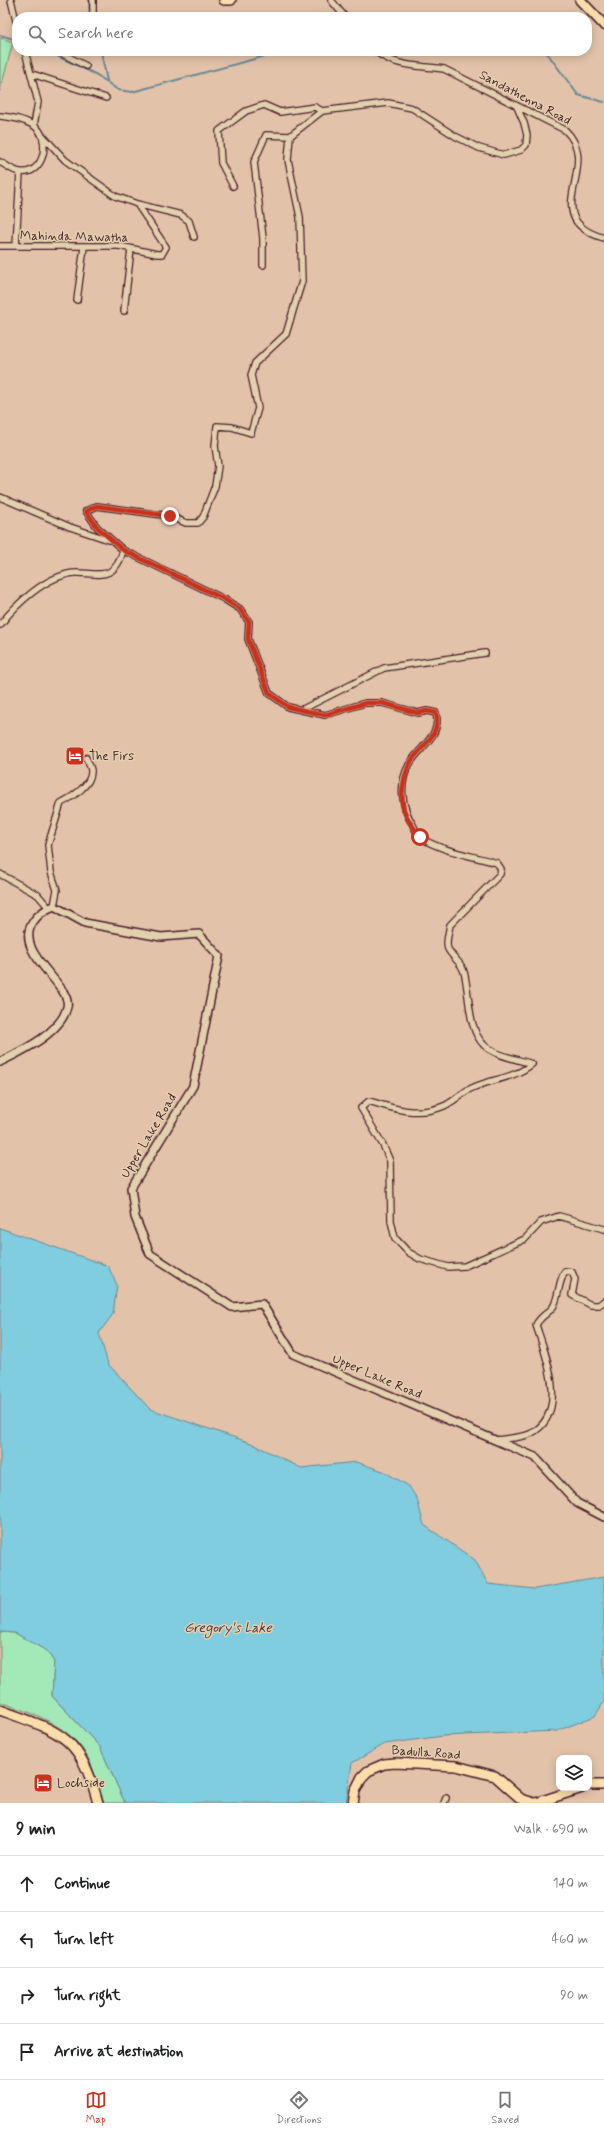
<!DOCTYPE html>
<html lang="en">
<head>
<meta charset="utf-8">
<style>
  body { margin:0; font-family:Mynerve,sans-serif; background:#f6f6f6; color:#202124 }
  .controls { position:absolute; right:12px; bottom:12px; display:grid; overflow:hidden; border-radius:8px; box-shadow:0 2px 10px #0003 }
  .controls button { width:36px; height:36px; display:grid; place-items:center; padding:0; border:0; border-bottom:1px solid #e0e0e0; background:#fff; color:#202124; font:20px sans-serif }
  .stop { position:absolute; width:12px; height:12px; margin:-9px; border:3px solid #c8321e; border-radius:50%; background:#fff }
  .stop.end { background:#c8321e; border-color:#fff; box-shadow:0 1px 4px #0008 }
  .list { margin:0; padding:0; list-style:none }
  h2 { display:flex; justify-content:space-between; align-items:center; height:52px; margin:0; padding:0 16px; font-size:17px }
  h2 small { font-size:13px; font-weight:400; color:#757577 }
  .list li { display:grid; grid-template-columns:26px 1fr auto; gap:12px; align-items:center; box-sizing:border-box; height:56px; padding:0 16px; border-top:1px solid #e0e0e0 }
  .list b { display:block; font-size:15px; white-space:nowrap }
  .list em { font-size:13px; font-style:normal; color:#757577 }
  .icon { flex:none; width:22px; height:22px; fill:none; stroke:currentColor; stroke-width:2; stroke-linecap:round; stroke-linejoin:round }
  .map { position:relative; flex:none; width:604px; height:1803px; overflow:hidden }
  .search { position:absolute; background:#fff; box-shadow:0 2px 10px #0003; left:12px; right:12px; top:12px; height:44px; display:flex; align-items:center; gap:10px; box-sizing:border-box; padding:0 14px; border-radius:16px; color:#757577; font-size:15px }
  .sheet { height:276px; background:#fff }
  nav { display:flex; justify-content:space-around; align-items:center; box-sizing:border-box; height:56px; border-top:1px solid #e0e0e0; background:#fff; font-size:11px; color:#757577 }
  nav a { display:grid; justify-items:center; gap:2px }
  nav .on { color:#c8321e }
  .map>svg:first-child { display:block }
  .green { fill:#a2e9b7; stroke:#768471 }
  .water { fill:#7fcdde; stroke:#6a8796 }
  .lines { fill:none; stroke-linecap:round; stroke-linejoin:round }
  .stream { stroke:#6a8796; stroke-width:2 }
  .minor-casing { stroke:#4a1f2b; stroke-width:8 }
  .tertiary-casing { stroke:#4a1f2b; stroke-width:10 }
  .primary-casing { stroke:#4a1f2b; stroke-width:12 }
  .trunk-casing { stroke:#4a1f2b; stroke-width:12 }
  .minor { stroke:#e3d0ae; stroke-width:5.5 }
  .tertiary { stroke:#e3d0ae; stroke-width:7 }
  .primary { stroke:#fbddab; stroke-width:9 }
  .trunk { stroke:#fbddab; stroke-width:9 }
  .route { stroke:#c8321e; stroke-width:5 }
  .labels { text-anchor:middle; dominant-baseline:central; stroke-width:3; stroke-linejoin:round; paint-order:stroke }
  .street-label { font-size:13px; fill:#4a1f2b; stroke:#e3d0ae }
  .poi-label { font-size:13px; fill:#4a1f2b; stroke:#e3d0ae; text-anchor:start }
  .water-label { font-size:14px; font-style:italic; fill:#523946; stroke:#e3d0ae }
</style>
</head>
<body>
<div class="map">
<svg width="604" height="1803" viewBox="0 0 604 1803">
  <rect width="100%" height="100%" fill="#e2c3a9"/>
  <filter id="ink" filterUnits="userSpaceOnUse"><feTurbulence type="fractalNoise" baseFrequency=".025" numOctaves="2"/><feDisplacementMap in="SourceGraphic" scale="8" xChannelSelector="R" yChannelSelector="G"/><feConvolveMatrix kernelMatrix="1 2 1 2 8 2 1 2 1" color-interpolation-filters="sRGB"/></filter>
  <g filter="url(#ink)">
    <path class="green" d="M0 38 13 42 0 91Z
      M0 1632 15 1633 47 1651 54 1662 52 1696 100 1747 125 1803H103C98 1789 96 1775 90 1762 74 1727 34 1713 0 1702Z"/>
    <path class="water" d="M0 1228 108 1266 117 1285 113 1314 99 1333 108 1364 150 1409 251 1443 301 1468 356 1462 383 1471 409 1486 417 1499 424 1525 475 1560 488 1584 535 1589 604 1577V1702L595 1716 557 1731 443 1736 385 1744 352 1763 346 1803H125L100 1747 52 1696 54 1662 47 1651 15 1633 0 1632Z"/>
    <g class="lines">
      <path class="stream" d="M89 0 90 17
        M0 35 17 40
        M47 51 97 75 118 90 132 92 284 51
        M101 51 107 81
        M537 51 547 53 578 95 604 102"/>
      <g class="minor-casing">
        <path id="minor" d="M11 0 17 25
          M93 0V17
          M331 0 345 17
          M25 51 38 102 34 125
          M57 51 86 66
          M375 51C397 68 418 65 444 69L565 130C604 166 535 218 604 238
          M32 74 106 98
          M0 116C11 117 23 119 33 125 52 136 45 176 20 172 13 171 6 165 0 162
          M233 186 221 163 219 131 246 111 264 105 280 112 315 107 322 111
          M137 204 181 215 189 221 194 237
          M0 246H119L157 254H162L166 247 137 204 115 196 65 160 43 136
          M16 246 20 172
          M263 265V238L254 162 266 135 290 136 322 111 388 103 412 108 455 136 479 148 504 155 521 150 526 145 527 135 524 123 517 107
          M77 300 84 247
          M124 311 131 249
          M0 497 70 527 109 540
          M123 550 224 599 240 609 249 622 248 639 269 693 288 707 325 715 365 703H382L418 713 427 711 436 713C442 736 419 747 409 765 398 785 402 807 413 825 415 829 418 835 421 838 441 851 474 856 497 863L501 869 500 874 450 925C449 932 445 942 448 949 452 957 462 963 464 972 470 993 467 1029 484 1045 495 1056 518 1059 532 1064
          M0 625C16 604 47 575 75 573 85 572 100 577 109 572 117 568 121 559 123 550L97 527 86 511 97 506 170 516 186 523H198L203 517 215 486 218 466 215 446 217 426 232 427 251 433 258 408 251 375 255 363 286 334 302 281 300 217 288 160 290 136
          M301 710 384 668 485 653
          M0 874 38 895 49 908
          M54 906 57 890 51 872 48 845 61 803C71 798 92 785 91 771 91 767 88 762 86 758
          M532 1064C514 1079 490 1079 470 1089 461 1093 454 1102 444 1106 418 1117 394 1109 369 1101L361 1108 383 1145 390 1161 391 1221 395 1238 408 1252 420 1259 448 1267 465 1266 525 1239 541 1222 559 1216 604 1229
          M497 1440C507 1438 521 1438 530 1434 570 1414 546 1356 536 1325 541 1315 548 1314 553 1307 559 1298 558 1282 565 1271L572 1272 575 1279 572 1295 591 1305H599L604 1301
          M444 1803 446 1798"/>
      </g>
      <g class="tertiary-casing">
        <path id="tertiary" d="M0 1062C22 1051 61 1033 67 1007 73 985 12 953 33 922 38 914 46 909 54 906L85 923 161 937 199 934 219 956 193 1086 131 1188 135 1217 150 1254 232 1307 262 1304 293 1354 535 1457 577 1503 604 1517"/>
      </g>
      <g class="primary-casing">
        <path id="primary" d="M224 0H231
          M580 0 604 25"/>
      </g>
      <g class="trunk-casing">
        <path id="trunk" d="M0 1710C62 1732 80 1736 98 1803
          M589 1785H604
          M353 1803 355 1791 362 1777 368 1771 384 1764 395 1763 456 1766 495 1776 521 1799 534 1803
          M536 1803 582 1788"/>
      </g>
      <use href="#minor" class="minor"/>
      <use href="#tertiary" class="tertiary"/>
      <use href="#primary" class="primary"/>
      <use href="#trunk" class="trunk"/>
    </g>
  </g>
  <g class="lines" filter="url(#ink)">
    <path class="route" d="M170 516 97 506 86 511 97 527 123 550 224 599 240 609 249 622 248 639 269 693 288 707 325 715 366 703H382L418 713 427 711 436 713C442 737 418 747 409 765 403 779 400 797 404 810 407 820 415 829 420 837"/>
  </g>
  <defs>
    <g id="hotel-square" transform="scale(1)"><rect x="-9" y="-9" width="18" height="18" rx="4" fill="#c8321e" stroke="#e3d0ae"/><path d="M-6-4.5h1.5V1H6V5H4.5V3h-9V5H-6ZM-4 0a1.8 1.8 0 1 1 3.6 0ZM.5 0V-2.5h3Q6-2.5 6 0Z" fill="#fff"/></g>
  </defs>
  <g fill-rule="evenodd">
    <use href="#hotel-square" x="75" y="756"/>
    <use href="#hotel-square" x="43" y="1783"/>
  </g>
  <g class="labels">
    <g class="street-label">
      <text transform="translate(525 98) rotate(28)">Sandathenna Road</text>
      <text transform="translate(74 237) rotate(1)">Mahinda Mawatha</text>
      <text transform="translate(149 1136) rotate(-59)">Upper Lake Road</text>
      <text transform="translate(377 1377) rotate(23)">Upper Lake Road</text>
      <text transform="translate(426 1753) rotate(4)">Badulla Road</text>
    </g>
    <g class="poi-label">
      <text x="89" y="756">The Firs</text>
      <text x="57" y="1783">Lochside</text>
    </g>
    <g class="water-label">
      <text x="228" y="1628">Gregory's Lake</text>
    </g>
  </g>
</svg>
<div class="controls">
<button><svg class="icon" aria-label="layers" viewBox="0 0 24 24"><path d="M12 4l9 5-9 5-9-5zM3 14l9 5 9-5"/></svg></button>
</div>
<div class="stop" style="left:420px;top:837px"></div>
<div class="stop end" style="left:170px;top:516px"></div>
<div class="search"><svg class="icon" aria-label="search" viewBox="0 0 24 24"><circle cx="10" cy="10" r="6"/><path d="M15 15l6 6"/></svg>Search here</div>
</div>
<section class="sheet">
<h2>9 min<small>Walk · 690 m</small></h2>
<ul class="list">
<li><svg class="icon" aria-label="ahead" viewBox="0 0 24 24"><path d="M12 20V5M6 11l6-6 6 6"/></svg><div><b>Continue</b></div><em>140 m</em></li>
<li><svg class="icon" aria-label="left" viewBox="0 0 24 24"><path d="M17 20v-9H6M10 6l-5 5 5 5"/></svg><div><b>Turn left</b></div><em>460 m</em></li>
<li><svg class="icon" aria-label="right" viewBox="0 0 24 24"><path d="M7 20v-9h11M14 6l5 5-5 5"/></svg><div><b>Turn right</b></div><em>90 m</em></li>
<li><svg class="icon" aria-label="arrive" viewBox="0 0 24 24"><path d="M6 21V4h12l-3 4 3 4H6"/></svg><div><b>Arrive at destination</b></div></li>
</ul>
</section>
<nav>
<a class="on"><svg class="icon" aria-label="map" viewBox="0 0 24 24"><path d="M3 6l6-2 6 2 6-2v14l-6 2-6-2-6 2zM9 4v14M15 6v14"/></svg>Map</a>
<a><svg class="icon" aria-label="directions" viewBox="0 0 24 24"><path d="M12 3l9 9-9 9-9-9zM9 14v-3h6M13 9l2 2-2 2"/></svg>Directions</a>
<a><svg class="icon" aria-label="saved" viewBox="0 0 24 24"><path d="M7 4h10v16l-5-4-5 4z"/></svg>Saved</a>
</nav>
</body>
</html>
